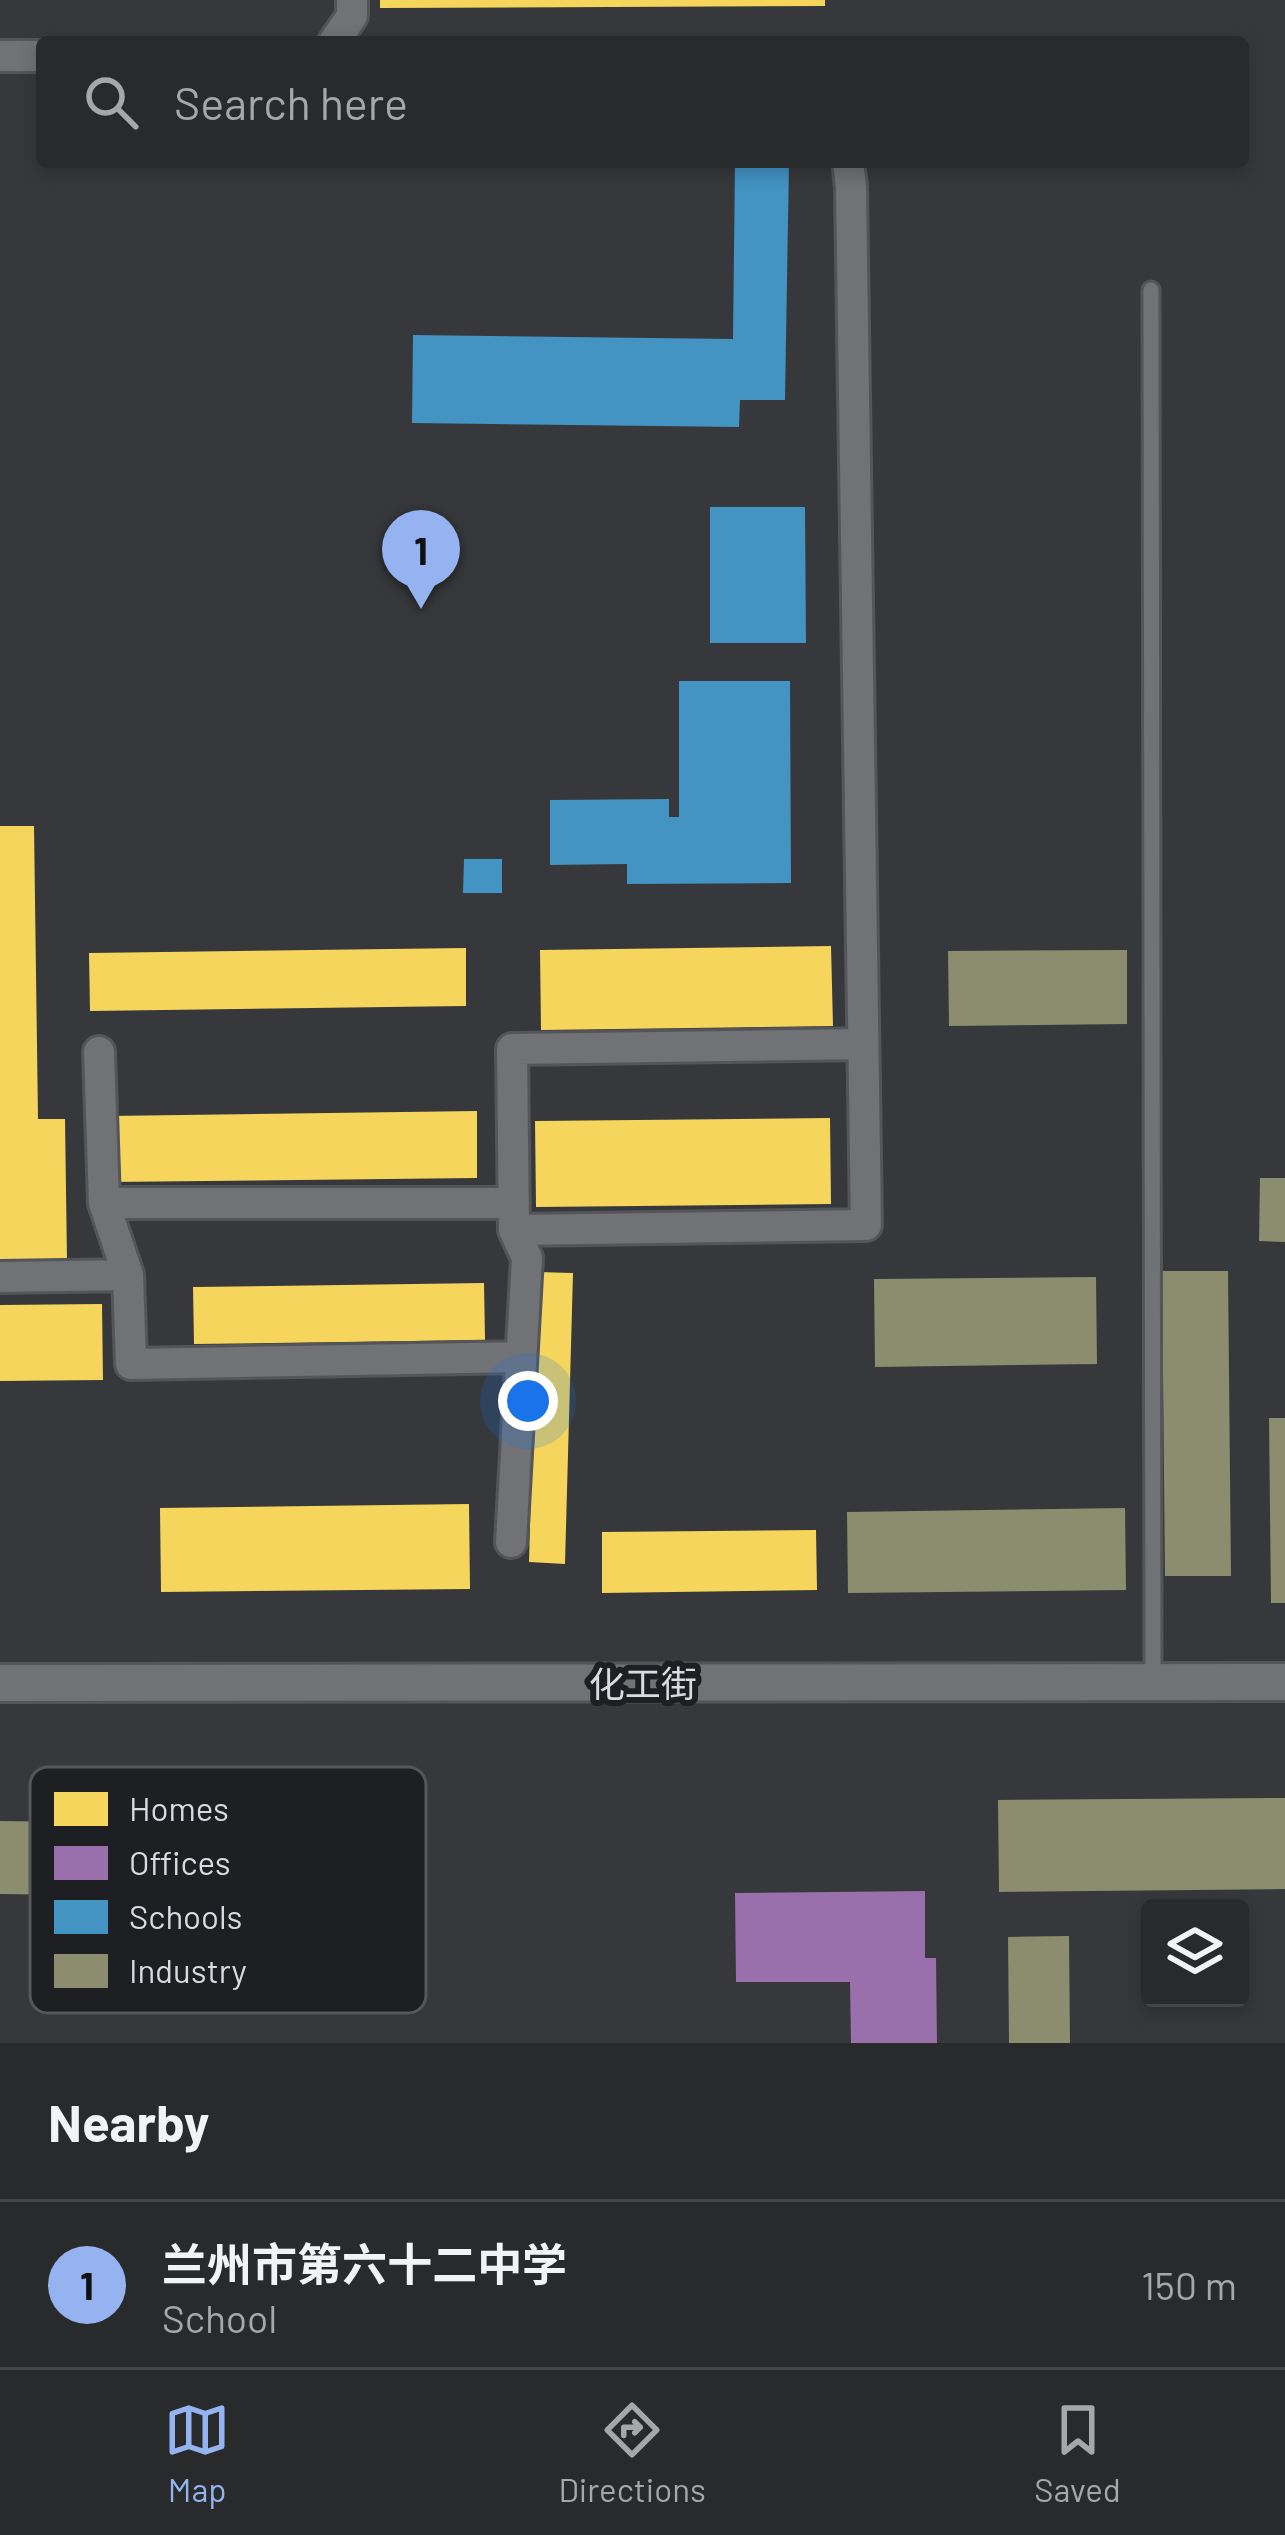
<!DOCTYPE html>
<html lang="en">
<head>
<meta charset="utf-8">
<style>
  body { margin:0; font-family:Barlow,"Noto Sans SC",sans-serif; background:#303234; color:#f1f3f6 }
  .controls { position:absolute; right:36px; bottom:36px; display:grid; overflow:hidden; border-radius:12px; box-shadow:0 6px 18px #0003 }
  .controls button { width:108px; height:108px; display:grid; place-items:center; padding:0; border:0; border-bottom:3px solid #444648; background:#282a2c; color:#f1f3f6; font:60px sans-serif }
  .you { position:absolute; left:528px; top:1401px; width:42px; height:42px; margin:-30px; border:9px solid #fff; border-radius:50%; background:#1a73e8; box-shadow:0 0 0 18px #1a73e833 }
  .badge { display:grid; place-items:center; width:78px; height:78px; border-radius:50%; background:#95b2f1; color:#111; font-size:39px; font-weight:700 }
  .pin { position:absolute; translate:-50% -99px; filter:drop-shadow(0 3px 6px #0008) }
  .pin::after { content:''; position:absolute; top:63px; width:42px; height:36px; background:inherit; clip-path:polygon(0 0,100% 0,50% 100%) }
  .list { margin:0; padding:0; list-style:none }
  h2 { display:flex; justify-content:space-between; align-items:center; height:156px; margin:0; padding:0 48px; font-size:51px }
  h2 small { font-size:39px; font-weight:400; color:#a5a7a9 }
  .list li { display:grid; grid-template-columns:78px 1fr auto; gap:36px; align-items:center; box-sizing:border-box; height:168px; padding:0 48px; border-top:3px solid #444648 }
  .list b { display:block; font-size:45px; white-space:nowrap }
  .list p { margin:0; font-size:39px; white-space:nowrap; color:#a5a7a9 }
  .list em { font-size:39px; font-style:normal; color:#a5a7a9 }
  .icon { flex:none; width:66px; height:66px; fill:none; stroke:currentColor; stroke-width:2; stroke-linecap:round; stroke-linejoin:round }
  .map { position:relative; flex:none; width:1285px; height:2043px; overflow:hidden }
  .search { position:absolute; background:#282a2c; box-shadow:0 6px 18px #0003; left:36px; right:36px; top:36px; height:132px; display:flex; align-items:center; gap:30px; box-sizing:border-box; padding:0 42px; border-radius:12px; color:#a5a7a9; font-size:45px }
  .sheet { height:324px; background:#282a2c }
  nav { display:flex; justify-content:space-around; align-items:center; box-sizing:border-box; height:168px; border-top:3px solid #444648; background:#282a2c; font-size:33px; color:#a5a7a9 }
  nav a { display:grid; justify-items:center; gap:6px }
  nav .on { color:#95b2f1 }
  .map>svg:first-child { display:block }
  .homes { fill:#f6d55c }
  .offices { fill:#9970ab }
  .schools { fill:#4393c3 }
  .industry { fill:#8c8c6e }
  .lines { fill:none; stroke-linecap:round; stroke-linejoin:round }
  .service-casing { stroke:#535558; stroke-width:21 }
  .minor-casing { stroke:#535558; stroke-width:36 }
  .tertiary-casing { stroke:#535558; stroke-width:42 }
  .service { stroke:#707275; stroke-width:15 }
  .minor { stroke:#707275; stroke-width:30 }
  .tertiary { stroke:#707275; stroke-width:36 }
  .labels { text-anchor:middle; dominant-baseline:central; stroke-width:12; stroke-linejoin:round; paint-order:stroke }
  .street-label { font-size:36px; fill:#d8dbdf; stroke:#1d1f22 }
  .key { fill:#1d1f22; stroke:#55575b; stroke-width:3 }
  .key-label { font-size:33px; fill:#d8dbdf }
</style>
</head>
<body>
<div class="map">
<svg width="1285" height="2043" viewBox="0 0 1285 2043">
  <rect width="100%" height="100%" fill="#36383b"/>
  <path class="homes" d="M380 0H825V6L380 8Z
    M0 826H34L38 1119H65L67 1261 0 1262Z
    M831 946 833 1026 541 1030 540 950Z
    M466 948V1006L90 1011 89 953Z
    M477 1111V1178L109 1182 108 1116Z
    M830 1118 831 1204 536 1207 535 1121Z
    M537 1272 573 1273 565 1564 529 1562Z
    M484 1283 485 1340 194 1344 193 1287Z
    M102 1304 103 1380 0 1381V1305Z
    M469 1504 470 1589 161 1592 160 1508Z
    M816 1530 817 1590 602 1593V1532Z"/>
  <path class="offices" d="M925 1891V1958H936L937 2043H851L850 1982H736L735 1893Z"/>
  <path class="schools" d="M735 162H789L785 400H740L739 427 412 423 413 335 733 339Z
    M710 507H805L806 643H710Z
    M679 681H790L791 883 627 884V864L550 865V800L669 799V817H679Z
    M464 859H502V893H463Z"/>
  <path class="industry" d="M1127 950V1024L949 1026 948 951Z
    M1260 1178H1285V1242L1259 1241Z
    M1162 1271H1228L1231 1576H1165Z
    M1096 1277 1097 1364 875 1367 874 1279Z
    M1269 1418H1285V1603H1271Z
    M1125 1508 1126 1590 848 1593 847 1512Z
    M1285 1798V1889L999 1892 998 1800Z
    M0 1821 73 1822 72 1895 0 1894Z
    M1069 1936 1070 2043H1009L1008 1937Z"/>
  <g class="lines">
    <g class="service-casing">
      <path id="service" d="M1151 290 1153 1682"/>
    </g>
    <g class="minor-casing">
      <path id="minor" d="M334 42 352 16V0
        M0 56H42
        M848 162 851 187 866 1225 514 1230 512 1049 863 1044
        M99 1052 104 1203 128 1275 131 1364 519 1357
        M104 1203H514
        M0 1277 128 1275
        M511 1542 527 1258 514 1230"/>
    </g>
    <g class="tertiary-casing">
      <path id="tertiary" d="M0 1683 1285 1682"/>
    </g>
    <use href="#service" class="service"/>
    <use href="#minor" class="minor"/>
    <use href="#tertiary" class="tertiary"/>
  </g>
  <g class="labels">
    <g class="street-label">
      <text x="643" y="1682">化工街</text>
    </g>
  </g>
  <rect x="30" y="1767" width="396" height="246" rx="18" class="key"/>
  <rect x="54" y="1792" width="54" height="34" fill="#f6d55c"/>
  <rect x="54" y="1846" width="54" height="34" fill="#9970ab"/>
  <rect x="54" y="1900" width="54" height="34" fill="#4393c3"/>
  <rect x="54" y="1954" width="54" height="34" fill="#8c8c6e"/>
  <g class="key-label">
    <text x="129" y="1821">Homes</text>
    <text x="129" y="1875">Offices</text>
    <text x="129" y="1929">Schools</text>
    <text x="129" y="1983">Industry</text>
  </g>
</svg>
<div class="controls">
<button><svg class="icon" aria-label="layers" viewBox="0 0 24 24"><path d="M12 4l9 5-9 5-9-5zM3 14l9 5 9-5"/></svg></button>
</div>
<div class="you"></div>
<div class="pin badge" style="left:421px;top:609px">1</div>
<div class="search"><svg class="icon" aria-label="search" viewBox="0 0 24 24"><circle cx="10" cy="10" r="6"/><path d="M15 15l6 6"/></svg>Search here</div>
</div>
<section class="sheet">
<h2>Nearby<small></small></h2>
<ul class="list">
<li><span class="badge">1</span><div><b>兰州市第六十二中学</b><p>School</p></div><em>150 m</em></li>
</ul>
</section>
<nav>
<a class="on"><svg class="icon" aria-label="map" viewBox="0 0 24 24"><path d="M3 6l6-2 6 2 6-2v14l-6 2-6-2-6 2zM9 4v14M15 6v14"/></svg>Map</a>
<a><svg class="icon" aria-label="directions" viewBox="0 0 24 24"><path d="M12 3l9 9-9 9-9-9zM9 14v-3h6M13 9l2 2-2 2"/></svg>Directions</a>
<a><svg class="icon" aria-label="saved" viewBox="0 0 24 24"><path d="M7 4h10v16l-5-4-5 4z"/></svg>Saved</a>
</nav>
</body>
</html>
